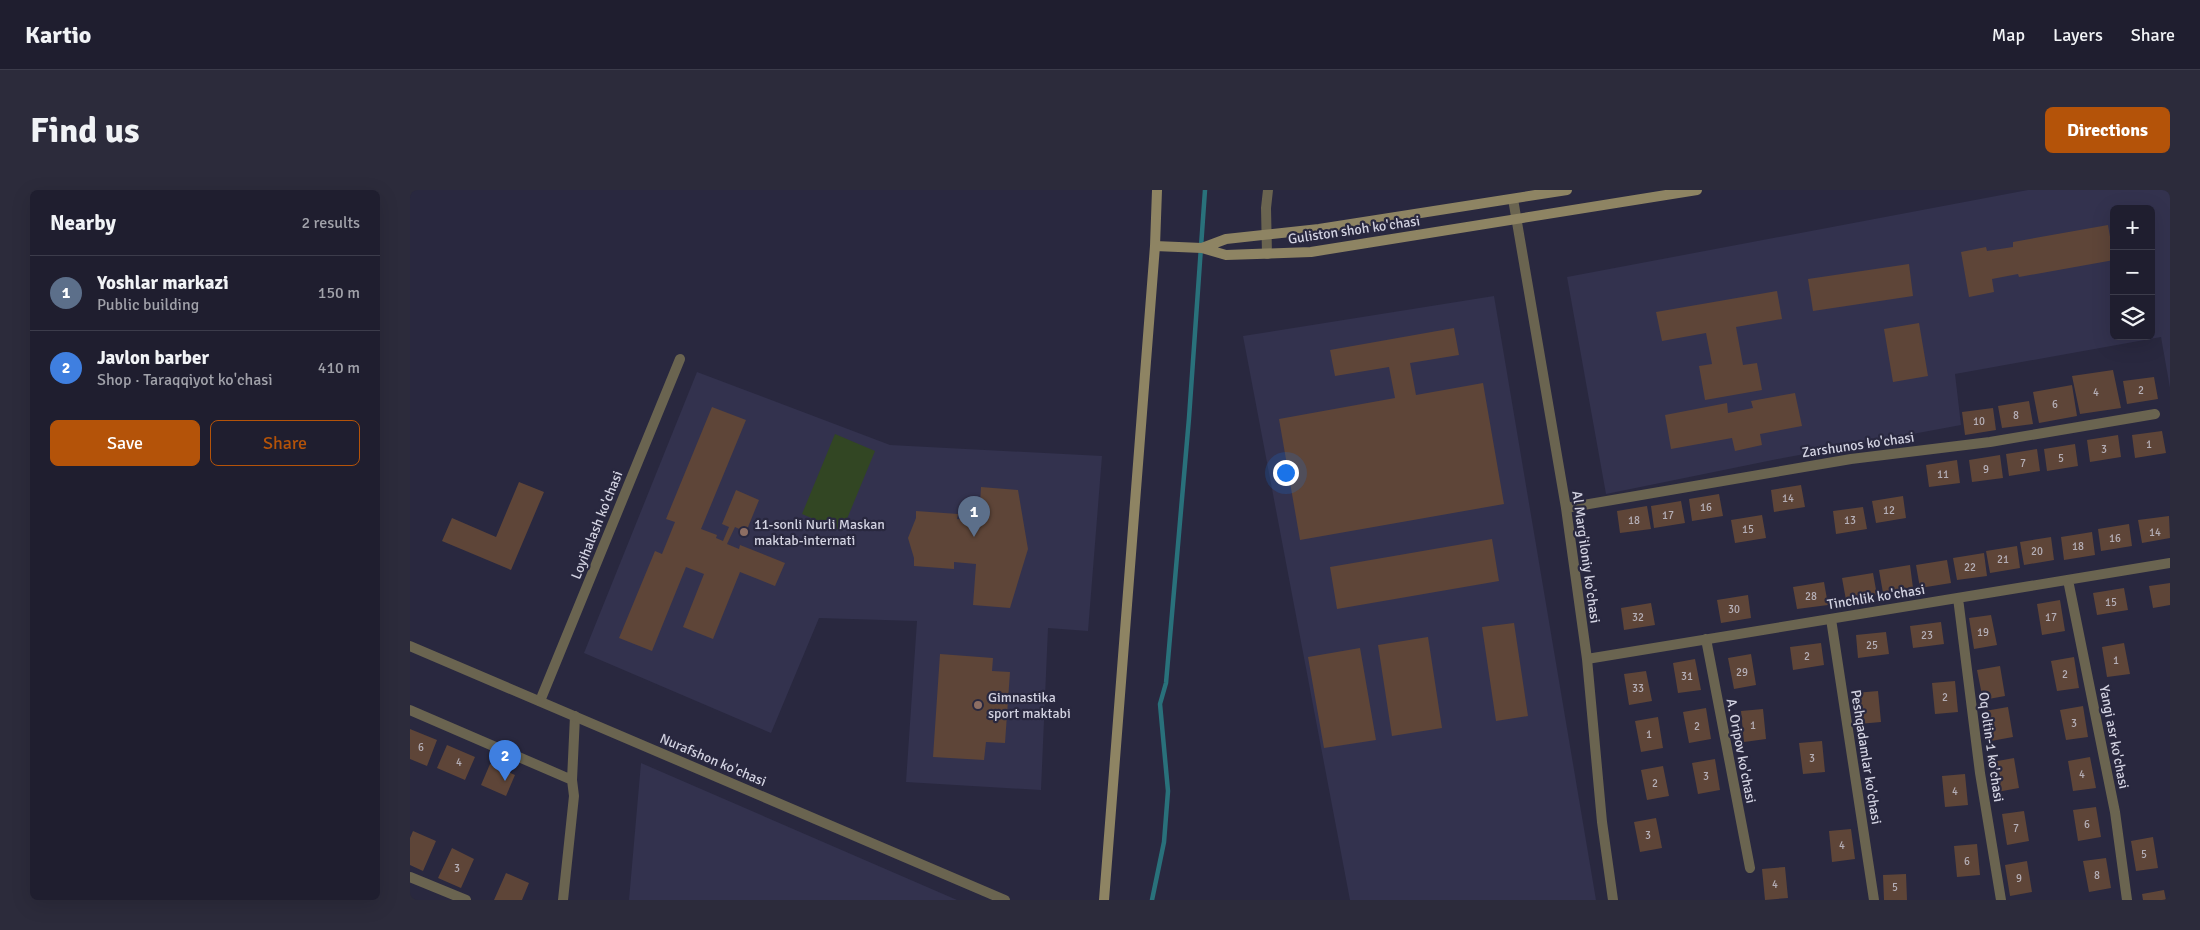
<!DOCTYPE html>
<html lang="en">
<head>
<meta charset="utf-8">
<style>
  body { margin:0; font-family:Signika,sans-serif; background:#2c2b3b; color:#f1f3f6 }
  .controls { position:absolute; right:15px; top:15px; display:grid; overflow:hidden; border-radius:8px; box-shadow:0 5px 20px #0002 }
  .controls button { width:45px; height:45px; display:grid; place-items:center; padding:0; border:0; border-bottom:1px solid #3c3c4b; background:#1f1e2f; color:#f1f3f6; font:25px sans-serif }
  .you { position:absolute; left:875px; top:282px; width:18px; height:18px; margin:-12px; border:4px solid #fff; border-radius:50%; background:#1a73e8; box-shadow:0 0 0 8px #1a73e833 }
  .badge { display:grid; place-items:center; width:32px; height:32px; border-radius:50%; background:#b45309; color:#fff; font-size:16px; font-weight:700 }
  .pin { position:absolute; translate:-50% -41px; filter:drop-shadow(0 1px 2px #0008) }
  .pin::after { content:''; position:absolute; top:26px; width:18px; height:15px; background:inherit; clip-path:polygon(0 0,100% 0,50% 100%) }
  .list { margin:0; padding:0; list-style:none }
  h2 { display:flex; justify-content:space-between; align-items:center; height:65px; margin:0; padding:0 20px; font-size:21px }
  h2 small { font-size:16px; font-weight:400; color:#a1a2aa }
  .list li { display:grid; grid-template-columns:32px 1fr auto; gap:15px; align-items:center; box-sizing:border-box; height:75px; padding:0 20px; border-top:1px solid #3c3c4b }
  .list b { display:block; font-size:19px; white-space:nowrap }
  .list p { margin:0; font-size:16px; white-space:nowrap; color:#a1a2aa }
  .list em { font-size:16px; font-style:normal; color:#a1a2aa }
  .actions { display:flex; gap:10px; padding:15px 20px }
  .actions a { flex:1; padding:11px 0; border:1px solid #b45309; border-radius:8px; text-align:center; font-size:18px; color:#b45309 }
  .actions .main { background:#b45309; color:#fff }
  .icon { flex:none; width:28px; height:28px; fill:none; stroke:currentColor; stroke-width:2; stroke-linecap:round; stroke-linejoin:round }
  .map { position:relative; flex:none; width:1760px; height:710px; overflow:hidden; border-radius:8px }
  header { display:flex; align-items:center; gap:30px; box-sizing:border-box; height:70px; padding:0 25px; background:#1f1e2f; border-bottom:1px solid #3c3c4b }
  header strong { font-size:24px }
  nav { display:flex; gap:28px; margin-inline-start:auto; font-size:18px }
  .intro { display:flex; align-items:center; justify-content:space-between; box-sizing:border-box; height:120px; padding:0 30px }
  h1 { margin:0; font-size:35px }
  .button { padding:12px 22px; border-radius:8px; background:#b45309; color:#fff; font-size:18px; font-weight:700 }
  main { display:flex; gap:30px; padding:0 30px }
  aside { flex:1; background:#1f1e2f; border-radius:8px; box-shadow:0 5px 20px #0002 }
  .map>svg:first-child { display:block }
  .built { fill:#33324e; fill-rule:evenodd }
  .green { fill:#324623 }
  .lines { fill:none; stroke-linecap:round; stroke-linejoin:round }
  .stream { stroke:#29717b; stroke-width:4.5 }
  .building { fill:#5e4538 }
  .minor { stroke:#6a6450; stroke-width:10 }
  .tertiary { stroke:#6a6450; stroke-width:10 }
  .secondary { stroke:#8e8463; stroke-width:10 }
  .education-dot { fill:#8d6e63; stroke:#29283f; stroke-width:2 }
  .labels { text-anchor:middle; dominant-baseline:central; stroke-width:4.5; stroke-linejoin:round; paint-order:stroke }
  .number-label { font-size:11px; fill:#b5afb7 }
  .street-label { font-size:14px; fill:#d2d2e1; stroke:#29283f }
  .poi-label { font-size:14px; fill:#d2d2e1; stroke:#29283f; text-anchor:start }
</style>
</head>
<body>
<header>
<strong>Kartio</strong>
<nav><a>Map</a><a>Layers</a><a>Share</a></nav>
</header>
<div class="intro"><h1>Find us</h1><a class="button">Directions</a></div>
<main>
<aside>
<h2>Nearby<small>2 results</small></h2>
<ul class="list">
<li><span class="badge" style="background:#5c6f8a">1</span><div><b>Yoshlar markazi</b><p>Public building</p></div><em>150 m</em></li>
<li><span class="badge" style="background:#3f7fe0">2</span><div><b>Javlon barber</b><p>Shop · Taraqqiyot ko'chasi</p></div><em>410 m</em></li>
</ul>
<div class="actions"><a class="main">Save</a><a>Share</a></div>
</aside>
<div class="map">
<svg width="1760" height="710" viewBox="0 0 1760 710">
  <rect width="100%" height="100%" fill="#29283f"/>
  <path class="built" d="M1618 0H1760V198L1751 147 1545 184 1551 235 1373 268 1196 304 1157 87ZM1704 19H1741V146H1704Z
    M1084 106 1186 710H940L833 146Z
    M287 182 480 255 692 266 678 441 638 438 631 600 496 592 507 431 409 428 361 543 174 463Z
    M231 573 547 710H219Z"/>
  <path class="green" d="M425 244 465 261 432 341 392 324Z"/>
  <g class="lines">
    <path class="stream" d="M742 710 754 652 758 601 750 514 756 493 779 228 795 0"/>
  </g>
  <path class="building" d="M1698 35 1704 70 1609 87 1608 84 1582 89 1584 102 1559 107 1551 62 1576 57 1577 61 1603 57V52Z
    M1499 74 1503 106 1403 121 1398 89Z
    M1367 101 1372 129 1326 137 1333 175 1347 173 1352 200 1295 210 1289 176 1302 174 1296 143 1252 151 1246 122Z
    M1509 133 1518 186 1483 192 1474 139Z
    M1044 138 1049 165 1000 173 1006 205 1073 193 1094 314 890 350 869 229 985 208 979 177 925 186 920 160Z
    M1703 180 1711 218 1670 224 1662 186Z
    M1744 187 1748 209 1717 214 1713 191Z
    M1662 195 1667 226 1629 233 1623 202Z
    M1385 203 1392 236 1350 244 1352 255 1325 261 1322 248 1261 259 1255 225 1317 213 1318 223 1343 218 1341 211Z
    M1619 211 1623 234 1592 238 1588 216Z
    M302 217 336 230 291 339 307 345 306 348 313 351 319 337 312 334 326 300 349 310 336 342 325 337 317 354 329 359 330 355 375 373 365 396 330 382 303 449 273 437 294 384 276 377 242 461 209 448 245 361 252 364 265 332 256 329Z
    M1583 218 1586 240 1555 245 1552 222Z
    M1752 241 1756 263 1725 268 1722 245Z
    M1708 245 1711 267 1680 272 1677 250Z
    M1665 254 1668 276 1637 281 1634 259Z
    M1627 259 1630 281 1599 286 1596 264Z
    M1590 265 1593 288 1562 292 1559 270Z
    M1547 270 1550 293 1519 297 1516 275Z
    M109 292 134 302 101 380 32 351 42 328 86 347Z
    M1391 295 1395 317 1364 322 1361 300Z
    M571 297 608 300 618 359 600 418 563 415 566 374 544 372V379L504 376V368L498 348 506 328V321L548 324 547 329 569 331Z
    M1309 304 1313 326 1282 331 1279 309Z
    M1493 306 1496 328 1466 333 1462 311Z
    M1271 311 1275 333 1244 338 1241 316Z
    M1237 316 1241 339 1210 343 1207 321Z
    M1453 317 1457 339 1426 344 1423 321Z
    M1352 325 1356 348 1325 353 1321 330Z
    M1759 326 1760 348 1732 353 1728 330Z
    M1719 334 1722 356 1691 361 1688 339Z
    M1682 342 1685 365 1654 370 1651 347Z
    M1641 347 1644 370 1614 375 1610 352Z
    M1082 349 1089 391 927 419 920 377Z
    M1607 356 1610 378 1580 383 1576 361Z
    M1574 363 1577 386 1547 390 1543 368Z
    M1537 370 1541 393 1510 398 1506 375Z
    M1500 375 1503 398 1473 403 1469 380Z
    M1463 383 1467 405 1436 410 1432 388Z
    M1414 392 1418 415 1387 419 1383 397Z
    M1760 393V415L1743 418 1739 396Z
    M1714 398 1718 420 1687 425 1683 403Z
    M1338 405 1341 428 1311 433 1307 410Z
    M1650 410 1655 441 1632 445 1627 414Z
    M1241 413 1245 435 1214 440 1211 418Z
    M1581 425 1587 455 1564 459 1559 428Z
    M1531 432 1534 454 1503 458 1500 436Z
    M1104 433 1118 526 1086 531 1072 437Z
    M1476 442 1479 464 1448 468 1446 445Z
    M1018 447 1032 538 982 546 968 455Z
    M1411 453 1414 475 1383 480 1380 457Z
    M1714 453 1720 484 1697 487 1692 457Z
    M950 458 966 550 914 558 898 467Z
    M530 464 583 468 582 481 600 482 595 553 576 552 574 570 523 567Z
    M1341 464 1346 495 1324 499 1318 468Z
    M1664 467 1669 498 1647 501 1641 471Z
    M1285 469 1291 500 1268 503 1263 473Z
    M1590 476 1595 506 1573 510 1567 480Z
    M1236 481 1242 511 1219 515 1214 484Z
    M1545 491 1548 522 1525 524 1522 493Z
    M1468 501 1471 532 1448 534 1445 503Z
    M1673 516 1678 547 1656 550 1650 520Z
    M1598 517 1603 547 1581 551 1575 521Z
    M1296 518 1301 549 1279 553 1273 522Z
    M1353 519 1356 549 1334 552 1331 521Z
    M1248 527 1253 558 1231 562 1225 531Z
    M0 539 27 550 17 576 0 569Z
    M1412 551 1415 582 1393 584 1389 553Z
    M37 555 65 567 55 590 27 578Z
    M1680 567 1686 598 1663 601 1658 571Z
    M1604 568 1609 598 1587 602 1582 572Z
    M1305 569 1310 600 1288 604 1282 573Z
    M80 574 105 585 96 606 71 595Z
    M1253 576 1259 606 1237 610 1231 580Z
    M1555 584 1558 615 1535 617 1532 586Z
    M1686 617 1691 647 1668 651 1663 620Z
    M1614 621 1619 651 1597 655 1592 624Z
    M1246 628 1252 658 1230 662 1224 632Z
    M1441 639 1445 669 1422 672 1419 641Z
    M3 641 26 651 13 681 0 675V648Z
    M1743 647 1748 678 1726 681 1721 651Z
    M1567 654 1570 685 1547 687 1544 656Z
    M42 658 64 669 51 698 28 688Z
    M1696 668 1701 698 1679 702 1673 671Z
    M1617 671 1622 702 1600 706 1595 675Z
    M1375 677 1378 708 1355 710 1352 679Z
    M96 683 119 693 112 710H84Z
    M1496 684 1497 710H1474L1473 685Z
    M1754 700 1756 710H1733L1732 704Z"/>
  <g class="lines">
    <path class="minor" d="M1103 9 1156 318 1177 469 1192 632 1203 710
      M857 64 856 18 858 0
      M1156 318 1441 269 1580 252 1745 224
      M1658 390 1705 622 1717 710
      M1548 408 1570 583 1591 710
      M1421 429 1464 710
      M1296 449 1340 678
      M1177 469 1760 373
      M130 511 270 169
      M0 520 162 590
      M0 687 56 710
      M153 710 164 606 162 590 165 526"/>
    <path class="tertiary" d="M0 456 595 710"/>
    <path class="secondary" d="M745 56 792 58 816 65 901 62 1287 0
      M792 58 816 49 909 39 1157 0
      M694 710 745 56 747 0"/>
  </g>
  <g class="education-dot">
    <circle cx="334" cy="342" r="5"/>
    <circle cx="568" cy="515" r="5"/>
  </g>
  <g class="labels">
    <g class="number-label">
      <text x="1731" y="200">2</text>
      <text x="1686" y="202">4</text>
      <text x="1645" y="214">6</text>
      <text x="1606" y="225">8</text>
      <text x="1569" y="231">10</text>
      <text x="1739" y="254">1</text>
      <text x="1694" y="259">3</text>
      <text x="1651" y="268">5</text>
      <text x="1613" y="273">7</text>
      <text x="1576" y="279">9</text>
      <text x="1533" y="284">11</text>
      <text x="1378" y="308">14</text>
      <text x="1296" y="317">16</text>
      <text x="1479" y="320">12</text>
      <text x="1258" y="325">17</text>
      <text x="1224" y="330">18</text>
      <text x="1440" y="330">13</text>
      <text x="1338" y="339">15</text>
      <text x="1745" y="342">14</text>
      <text x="1705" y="348">16</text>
      <text x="1668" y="356">18</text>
      <text x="1627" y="361">20</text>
      <text x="1593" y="369">21</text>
      <text x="1560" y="377">22</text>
      <text x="1401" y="406">28</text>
      <text x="1701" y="412">15</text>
      <text x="1324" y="419">30</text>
      <text x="1228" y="427">32</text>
      <text x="1641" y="427">17</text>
      <text x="1573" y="442">19</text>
      <text x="1517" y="445">23</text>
      <text x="1462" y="455">25</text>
      <text x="1397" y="466">2</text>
      <text x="1706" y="470">1</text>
      <text x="1332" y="482">29</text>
      <text x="1655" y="484">2</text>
      <text x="1277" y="486">31</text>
      <text x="1228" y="498">33</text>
      <text x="1535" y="507">2</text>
      <text x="1664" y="533">3</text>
      <text x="1343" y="535">1</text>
      <text x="1287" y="536">2</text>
      <text x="1239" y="544">1</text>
      <text x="11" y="557">6</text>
      <text x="1402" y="568">3</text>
      <text x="49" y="572">4</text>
      <text x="1672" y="584">4</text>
      <text x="1296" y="586">3</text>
      <text x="1245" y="593">2</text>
      <text x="1545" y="601">4</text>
      <text x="1677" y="634">6</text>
      <text x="1606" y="638">7</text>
      <text x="1238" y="645">3</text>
      <text x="1432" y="655">4</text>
      <text x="1734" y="664">5</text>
      <text x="1557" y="671">6</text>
      <text x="47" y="678">3</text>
      <text x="1687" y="685">8</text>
      <text x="1609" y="688">9</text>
      <text x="1365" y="694">4</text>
      <text x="1485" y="697">5</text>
    </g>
    <g class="street-label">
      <text transform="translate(944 40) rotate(-8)">Guliston shoh ko'chasi</text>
      <text transform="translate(1448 255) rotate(-8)">Zarshunos ko'chasi</text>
      <text transform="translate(187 335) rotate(-68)">Loyihalash ko'chasi</text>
      <text transform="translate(1176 367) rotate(82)">Al Marg'iloniy ko'chasi</text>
      <text transform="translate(1466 407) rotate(-9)">Tinchlik ko'chasi</text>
      <text transform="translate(1704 547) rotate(79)">Yangi asr ko'chasi</text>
      <text transform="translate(1581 557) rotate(82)">Oq oltin-1 ko'chasi</text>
      <text transform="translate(1331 561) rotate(79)">A. Oripov ko'chasi</text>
      <text transform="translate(1456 567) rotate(81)">Peshqadamlar ko'chasi</text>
      <text transform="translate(303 570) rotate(23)">Nurafshon ko'chasi</text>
    </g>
    <g class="poi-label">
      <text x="344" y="334">11-sonli Nurli Maskan<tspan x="344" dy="16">maktab-internati</tspan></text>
      <text x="578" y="507">Gimnastika<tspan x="578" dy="16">sport maktabi</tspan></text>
    </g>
  </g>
</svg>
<div class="controls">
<button>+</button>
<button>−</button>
<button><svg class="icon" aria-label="layers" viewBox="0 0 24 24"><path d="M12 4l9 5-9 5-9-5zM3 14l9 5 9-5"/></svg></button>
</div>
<div class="you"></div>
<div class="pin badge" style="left:564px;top:347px;background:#5c6f8a">1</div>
<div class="pin badge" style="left:95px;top:591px;background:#3f7fe0">2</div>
</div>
</main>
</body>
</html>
